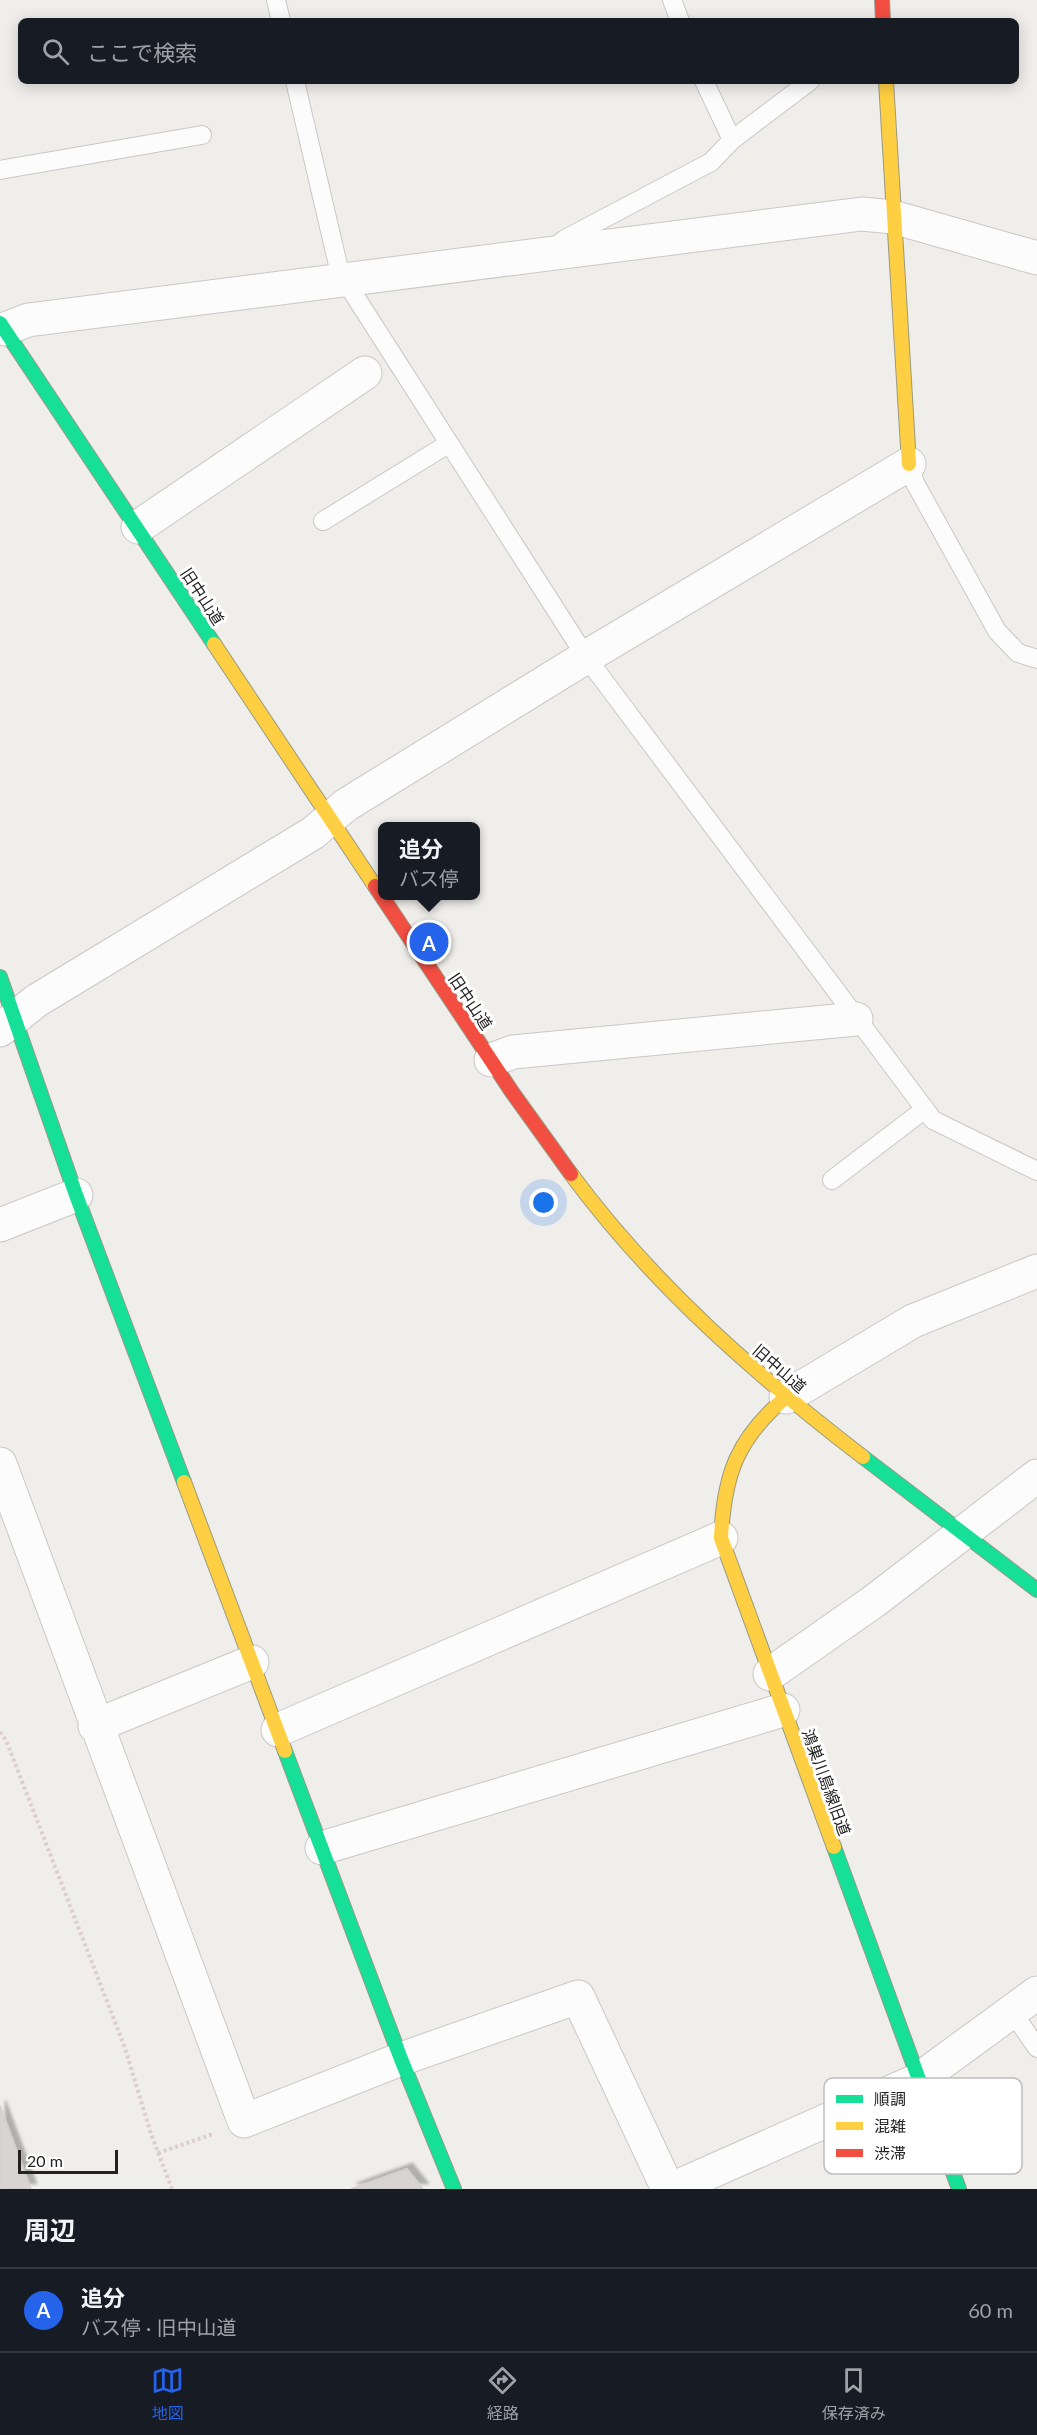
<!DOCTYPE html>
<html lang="ja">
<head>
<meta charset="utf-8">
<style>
  body { margin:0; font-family:Lato,"Noto Sans JP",sans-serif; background:#242831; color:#f1f3f6 }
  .scale { position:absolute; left:18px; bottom:15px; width:100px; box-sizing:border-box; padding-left:6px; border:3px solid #222; border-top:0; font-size:16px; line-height:21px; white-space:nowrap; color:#222; -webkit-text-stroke:4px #fff; paint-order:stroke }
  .you { position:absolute; left:544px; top:1203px; width:21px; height:21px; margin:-15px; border:4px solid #fff; border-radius:50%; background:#1a73e8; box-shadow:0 0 0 9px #1a73e833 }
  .badge { display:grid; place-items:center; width:39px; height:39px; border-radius:50%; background:#2563eb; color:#fff; font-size:20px; font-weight:700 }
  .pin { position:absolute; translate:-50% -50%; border:3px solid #fff; box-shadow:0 2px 6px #0006 }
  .popup { position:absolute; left:378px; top:822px; width:102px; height:78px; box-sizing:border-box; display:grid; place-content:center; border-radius:9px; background:#171b24; filter:drop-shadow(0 2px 4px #0005); font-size:20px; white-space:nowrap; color:#9ea1a6 }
  .popup b { font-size:22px; color:#f1f3f6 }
  .popup::after { content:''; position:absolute; left:50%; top:100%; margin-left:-12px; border:12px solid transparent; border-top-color:#171b24 }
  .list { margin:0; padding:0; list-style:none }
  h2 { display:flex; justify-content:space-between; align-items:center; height:78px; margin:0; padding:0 24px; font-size:26px }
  h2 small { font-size:20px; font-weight:400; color:#9ea1a6 }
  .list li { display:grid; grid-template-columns:39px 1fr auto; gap:18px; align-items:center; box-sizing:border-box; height:84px; padding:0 24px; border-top:2px solid #363941 }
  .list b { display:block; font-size:22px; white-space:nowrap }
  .list p { margin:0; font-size:20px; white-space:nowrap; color:#9ea1a6 }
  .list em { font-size:20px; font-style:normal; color:#9ea1a6 }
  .icon { flex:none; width:33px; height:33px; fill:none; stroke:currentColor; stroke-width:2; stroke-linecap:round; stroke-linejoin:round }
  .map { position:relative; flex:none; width:1037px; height:2189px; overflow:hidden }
  .search { position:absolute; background:#171b24; box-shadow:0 3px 15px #0003; left:18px; right:18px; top:18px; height:66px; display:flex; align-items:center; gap:15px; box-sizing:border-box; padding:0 21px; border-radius:9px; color:#9ea1a6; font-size:22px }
  .sheet { height:162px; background:#171b24 }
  nav { display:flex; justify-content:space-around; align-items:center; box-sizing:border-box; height:84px; border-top:2px solid #363941; background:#171b24; font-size:16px; color:#9ea1a6 }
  nav a { display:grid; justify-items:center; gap:3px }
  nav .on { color:#2563eb }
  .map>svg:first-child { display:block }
  .building { fill:#d7d4d2; stroke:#d3d0cc; stroke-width:1.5; filter:url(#shadow) }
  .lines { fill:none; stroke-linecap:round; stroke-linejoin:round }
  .lane-casing { stroke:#c9c8c7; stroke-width:20 }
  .street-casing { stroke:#c9c8c7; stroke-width:35 }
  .fast-casing { stroke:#999a82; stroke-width:16 }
  .slow-casing { stroke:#999a82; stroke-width:16 }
  .jam-casing { stroke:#999a82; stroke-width:16 }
  .path { stroke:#dccecd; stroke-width:4; stroke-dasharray:3 3; stroke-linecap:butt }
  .lane { stroke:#fdfcfc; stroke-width:18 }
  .street { stroke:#fdfcfc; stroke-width:33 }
  .fast { stroke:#16e098; stroke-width:14 }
  .slow { stroke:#ffcf43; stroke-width:14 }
  .jam { stroke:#f24e42; stroke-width:14 }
  .labels { text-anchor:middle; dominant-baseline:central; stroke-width:6; stroke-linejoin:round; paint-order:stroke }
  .street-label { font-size:16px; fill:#222; stroke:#fff }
  .key { fill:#fff; stroke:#bdbdbd; stroke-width:1.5 }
  .key-label { font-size:16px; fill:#222 }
</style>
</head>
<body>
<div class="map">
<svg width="1037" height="2189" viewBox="0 0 1037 2189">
  <defs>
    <filter id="shadow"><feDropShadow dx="5.5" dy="-5.5" stdDeviation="1.5" flood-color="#0004"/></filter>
  </defs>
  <rect width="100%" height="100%" fill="#f0eeeb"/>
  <path class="building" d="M0 2106 31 2189H0Z
    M407 2169 423 2189H351Z"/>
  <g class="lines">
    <g class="lane-casing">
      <path id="lane" d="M276 0 281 21
        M672 0 680 21
        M295 81 338 265 344 279 586 657 933 1120 1037 1171
        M704 81 732 140
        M0 170 202 135
        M556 246 565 239 711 162 732 140 810 81
        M909 464 915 483 997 631 1018 653 1037 659
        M323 521 448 444
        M832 1180 925 1109
        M1013 2013 1037 2048"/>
    </g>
    <g class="street-casing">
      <path id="street" d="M5 329 28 320 862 214 893 217 1037 258
        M138 527 365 373
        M0 1030 36 1001 313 833 346 805 586 657 909 464
        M491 1060 513 1052 856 1019
        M0 1225 76 1195
        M786 1397 913 1321 1037 1271
        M0 1464 244 2121 401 2059 578 1997 668 2189
        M770 1674 873 1602 1037 1476
        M95 1726 252 1662
        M278 1730 721 1538
        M322 1848 783 1710
        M672 2189 918 2080 1037 1993"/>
    </g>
    <g class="fast-casing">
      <path id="fast" d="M0 323 214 644
        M0 977 76 1195 184 1482
        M863 1457 1037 1590
        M285 1751 401 2059 454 2189
        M834 1847 959 2189"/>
    </g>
    <g class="slow-casing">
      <path id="slow" d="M886 81 909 464
        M214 644 375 886
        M571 1174C653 1285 755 1374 863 1457
        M786 1397C737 1439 724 1474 721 1538L834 1847
        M184 1482 285 1751"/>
    </g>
    <g class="jam-casing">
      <path id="jam" d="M882 0 883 21
        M375 886 512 1092 571 1174"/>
    </g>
    <path class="path" d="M0 1732 6 1740 125 2048 151 2134 172 2189
      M158 2153 213 2134"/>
    <use href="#lane" class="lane"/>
    <use href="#street" class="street"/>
    <use href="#fast" class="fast"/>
    <use href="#slow" class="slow"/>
    <use href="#jam" class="jam"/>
  </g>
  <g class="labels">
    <g class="street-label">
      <text transform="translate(203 596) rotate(57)">旧中山道</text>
      <text transform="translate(471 1001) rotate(56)">旧中山道</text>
      <text transform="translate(780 1368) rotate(41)">旧中山道</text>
      <text transform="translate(827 1782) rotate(70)">鴻巣川島線旧道</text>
    </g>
  </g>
  <rect x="824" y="2078" width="198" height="96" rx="9" class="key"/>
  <rect x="836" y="2095" width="27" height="8" fill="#16e098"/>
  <rect x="836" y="2122" width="27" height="8" fill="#ffcf43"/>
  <rect x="836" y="2149" width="27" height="8" fill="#f24e42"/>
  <g class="key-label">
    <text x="874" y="2105">順調</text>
    <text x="874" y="2132">混雑</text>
    <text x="874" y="2159">渋滞</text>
  </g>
</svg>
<div class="scale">20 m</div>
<div class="you"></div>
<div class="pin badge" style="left:429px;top:942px">A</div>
<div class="popup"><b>追分</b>バス停</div>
<div class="search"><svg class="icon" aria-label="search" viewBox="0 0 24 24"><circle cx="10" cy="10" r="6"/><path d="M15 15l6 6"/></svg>ここで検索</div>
</div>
<section class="sheet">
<h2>周辺<small></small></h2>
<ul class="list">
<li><span class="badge">A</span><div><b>追分</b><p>バス停 · 旧中山道</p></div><em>60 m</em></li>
</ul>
</section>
<nav>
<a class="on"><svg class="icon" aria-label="map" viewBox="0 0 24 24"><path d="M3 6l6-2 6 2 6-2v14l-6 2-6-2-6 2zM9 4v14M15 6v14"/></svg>地図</a>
<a><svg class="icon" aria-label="directions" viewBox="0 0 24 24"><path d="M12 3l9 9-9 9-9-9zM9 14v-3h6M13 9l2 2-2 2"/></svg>経路</a>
<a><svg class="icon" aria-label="saved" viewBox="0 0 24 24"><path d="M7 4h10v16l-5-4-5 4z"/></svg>保存済み</a>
</nav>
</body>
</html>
